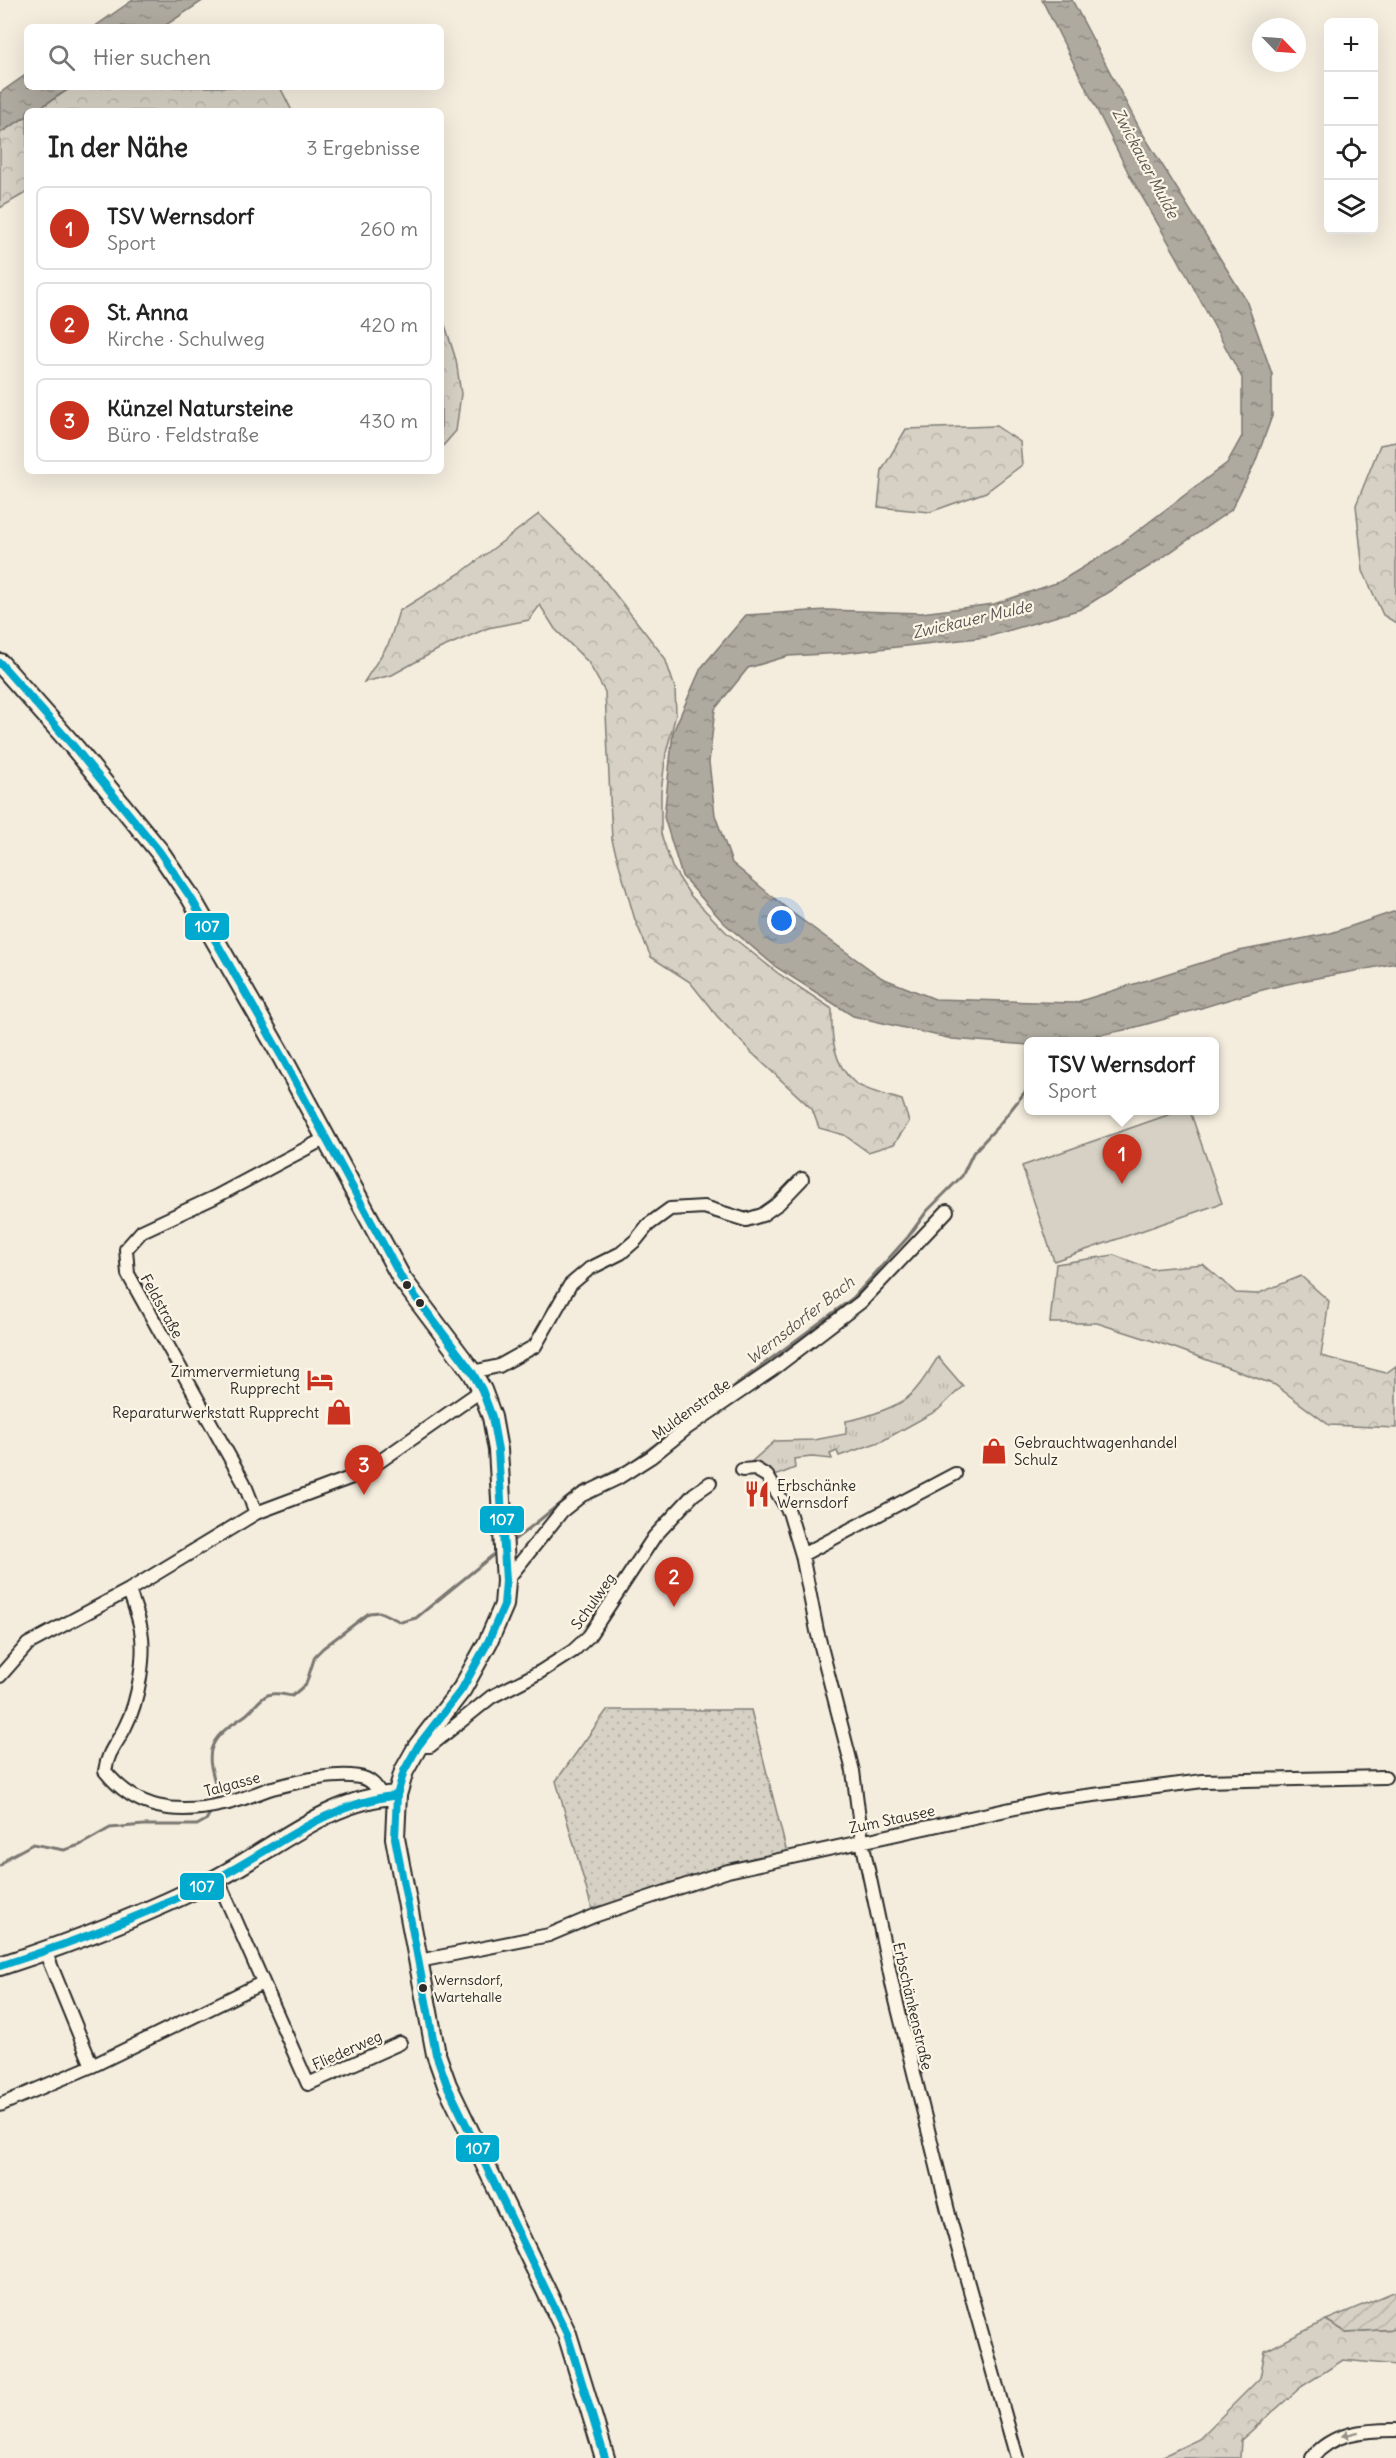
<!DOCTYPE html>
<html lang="de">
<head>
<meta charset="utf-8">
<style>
  body { margin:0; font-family:Delius,sans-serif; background:#f2f2f2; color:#222 }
  .controls { position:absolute; right:18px; top:18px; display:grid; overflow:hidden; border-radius:9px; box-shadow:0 6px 24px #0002 }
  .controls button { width:54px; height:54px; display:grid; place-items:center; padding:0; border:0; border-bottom:2px solid #e0e0e0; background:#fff; color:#222; font:30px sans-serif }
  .compass { position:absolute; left:1252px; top:18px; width:54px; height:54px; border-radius:50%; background:#fff; box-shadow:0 6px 24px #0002; rotate:115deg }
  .you { position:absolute; left:782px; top:921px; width:21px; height:21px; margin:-15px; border:4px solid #fff; border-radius:50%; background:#1a73e8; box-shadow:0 0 0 9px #1a73e833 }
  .badge { display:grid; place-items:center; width:39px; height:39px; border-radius:50%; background:#c8321e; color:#fff; font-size:20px; font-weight:700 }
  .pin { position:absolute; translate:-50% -50px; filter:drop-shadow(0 2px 3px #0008) }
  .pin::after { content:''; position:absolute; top:32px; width:21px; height:18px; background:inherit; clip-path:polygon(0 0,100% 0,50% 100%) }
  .popup { position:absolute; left:1024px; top:1037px; width:195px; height:78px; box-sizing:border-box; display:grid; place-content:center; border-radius:9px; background:#fff; filter:drop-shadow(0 2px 4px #0005); font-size:20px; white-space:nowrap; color:#767676 }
  .popup b { font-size:22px; color:#222 }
  .popup::after { content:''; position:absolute; left:50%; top:100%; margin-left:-12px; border:12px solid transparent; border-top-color:#fff }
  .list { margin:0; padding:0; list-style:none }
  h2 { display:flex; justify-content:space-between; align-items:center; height:78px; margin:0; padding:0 24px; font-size:26px }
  h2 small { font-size:20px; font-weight:400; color:#767676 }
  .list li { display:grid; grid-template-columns:39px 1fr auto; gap:18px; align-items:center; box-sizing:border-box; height:84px; margin:0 12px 12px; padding:0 12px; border:2px solid #e0e0e0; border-radius:9px }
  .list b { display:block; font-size:22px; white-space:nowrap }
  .list p { margin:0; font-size:20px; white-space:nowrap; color:#767676 }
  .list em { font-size:20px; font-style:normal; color:#767676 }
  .icon { flex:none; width:33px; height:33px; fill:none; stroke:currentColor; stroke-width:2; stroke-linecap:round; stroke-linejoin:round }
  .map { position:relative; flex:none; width:1396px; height:2458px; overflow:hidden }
  .search { position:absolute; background:#fff; box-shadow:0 6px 24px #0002; left:24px; top:24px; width:420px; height:66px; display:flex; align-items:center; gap:15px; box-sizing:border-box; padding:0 21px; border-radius:9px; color:#767676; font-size:22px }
  .panel { position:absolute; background:#fff; box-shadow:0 6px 24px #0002; left:24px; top:108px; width:420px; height:366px; border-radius:9px }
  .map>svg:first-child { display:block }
  .grass { fill:url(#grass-dots); stroke:#807e78; stroke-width:1.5 }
  .forest { fill:url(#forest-crowns); stroke:#807e78; stroke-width:1.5 }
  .park { fill:url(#park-tufts); stroke:#807e78; stroke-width:1.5 }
  .garden { fill:url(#garden-furrows); stroke:#807e78; stroke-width:1.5 }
  .pitch { fill:#d6d1c4; stroke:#807e78; stroke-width:1.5 }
  .water { fill:url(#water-ripples); stroke:#7a7771; stroke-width:1.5 }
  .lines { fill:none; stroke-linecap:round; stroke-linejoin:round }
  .stream { stroke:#7a7771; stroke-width:3 }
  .street-casing { stroke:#2b2b2b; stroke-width:16 }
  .secondary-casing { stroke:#2b2b2b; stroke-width:22 }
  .street { stroke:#fcf5e5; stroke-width:12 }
  .secondary { stroke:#fcf5e5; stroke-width:18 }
  .bus-1-casing { stroke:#fcf5e5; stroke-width:12 }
  .bus-1 { stroke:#00a9ce; stroke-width:8 }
  .oneway { fill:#949088 }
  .bus-dot { fill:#2b2b2b; stroke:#fcf5e5; stroke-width:2 }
  .labels { text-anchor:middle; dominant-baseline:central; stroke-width:4.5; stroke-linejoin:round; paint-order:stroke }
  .bus-label { font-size:14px; fill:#2b2b2b; stroke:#fcf5e5; text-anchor:start }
  .street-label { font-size:15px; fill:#2b2b2b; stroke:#fcf5e5 }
  .poi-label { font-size:15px; fill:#2b2b2b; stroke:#fcf5e5; text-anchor:end }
  .water-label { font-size:16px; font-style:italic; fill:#595754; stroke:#fcf5e5 }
  .line-badge { stroke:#fcf5e5; stroke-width:2 }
  .badge-label { font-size:16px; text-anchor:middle; font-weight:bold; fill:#fff }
</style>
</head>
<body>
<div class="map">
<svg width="1396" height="2458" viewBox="0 0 1396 2458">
  <defs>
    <pattern id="grass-dots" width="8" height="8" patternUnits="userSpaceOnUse" patternTransform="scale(1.5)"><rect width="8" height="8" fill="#d6d1c4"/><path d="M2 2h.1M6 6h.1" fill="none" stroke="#b8b4a9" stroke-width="1.8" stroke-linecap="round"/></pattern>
    <pattern id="forest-crowns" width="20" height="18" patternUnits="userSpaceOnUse" patternTransform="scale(1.5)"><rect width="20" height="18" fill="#d6d1c4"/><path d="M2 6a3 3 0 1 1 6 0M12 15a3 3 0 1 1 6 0" fill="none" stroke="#b8b4a9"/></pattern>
    <pattern id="park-tufts" width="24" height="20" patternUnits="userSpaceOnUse" patternTransform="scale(1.5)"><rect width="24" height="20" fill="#d6d1c4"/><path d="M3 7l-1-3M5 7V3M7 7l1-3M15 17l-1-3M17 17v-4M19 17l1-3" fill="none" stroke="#b8b4a9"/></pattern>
    <pattern id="garden-furrows" width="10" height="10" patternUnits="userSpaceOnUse" patternTransform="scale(1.5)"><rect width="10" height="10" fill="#d6d1c4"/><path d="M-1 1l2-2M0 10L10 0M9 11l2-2" fill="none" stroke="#b8b4a9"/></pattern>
    <pattern id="water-ripples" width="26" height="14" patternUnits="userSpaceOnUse" patternTransform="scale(1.5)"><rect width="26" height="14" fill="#afaaa0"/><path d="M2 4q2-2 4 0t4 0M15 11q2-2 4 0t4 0" fill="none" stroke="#8f8b83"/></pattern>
  </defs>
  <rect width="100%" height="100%" fill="#f4edde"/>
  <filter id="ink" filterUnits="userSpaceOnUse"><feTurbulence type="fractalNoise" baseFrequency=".0167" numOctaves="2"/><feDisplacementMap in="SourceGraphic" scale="12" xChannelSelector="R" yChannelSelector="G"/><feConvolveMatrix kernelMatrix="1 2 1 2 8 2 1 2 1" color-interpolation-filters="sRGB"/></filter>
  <g filter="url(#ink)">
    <path class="grass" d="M607 1710H751L788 1857 594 1916 556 1781Z"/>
    <path class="forest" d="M72 87H280L292 111H35Z
      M27 116V192L0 208V133Z
      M441 312 456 360 461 394 456 431 441 448Z
      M996 426 1020 442 1022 465 986 492 930 512 878 507 882 470 906 429Z
      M1396 442V623L1383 615 1363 571 1356 505 1380 445Z
      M539 514 597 571 665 658 675 688 676 714 666 753 661 792V834L672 867 690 895 726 932 779 974 832 1009C831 1035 833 1064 854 1082 862 1090 890 1096 902 1100L909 1122 894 1144 868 1152 844 1135 819 1128 812 1109 752 1053 717 1016 690 982 651 957 635 920 612 840 605 692 588 662 555 629 540 605 529 620 488 628 439 649 392 675 364 682 389 643 399 611 462 572Z
      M1114 1255 1151 1269 1203 1264 1236 1293 1257 1294 1301 1276 1329 1301 1321 1356 1386 1373 1396 1366V1428L1329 1425 1275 1385 1172 1347 1097 1323H1050L1056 1264Z
      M1326 2320 1346 2332 1396 2329V2365L1343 2360 1301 2387 1241 2440 1240 2458H1159L1199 2439 1260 2378 1265 2351Z"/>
    <path class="park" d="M938 1357 963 1386 938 1410 882 1441 839 1456 837 1451 830 1454 832 1459 812 1457 794 1459 795 1468 770 1478 762 1467 750 1463 775 1441 814 1440 846 1434V1421C864 1418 887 1410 903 1401 917 1392 929 1371 938 1357Z"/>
    <path class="garden" d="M1396 2291V2329L1346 2332 1326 2320Z"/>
    <path class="pitch" d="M1182 1110 1190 1111 1222 1203 1054 1261 1022 1166Z"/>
    <path class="water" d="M133 0H204L163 27H94Z
      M1042 0H1072L1141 131 1246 300 1272 374V416L1255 463 1231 510 1153 564 1081 609 987 637 843 653 788 656 748 668 715 709 709 762 715 815 732 863 791 912 882 978 935 999 1074 1003 1239 951 1331 933 1396 911V963C1354 972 1311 978 1270 988 1187 1009 1117 1042 1029 1042V1045L952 1039 853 1016 776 967 724 923 682 876 664 817 673 732 701 668 746 615 826 610 921 613 994 604 1059 582 1115 548 1227 463 1242 436V378L1176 255 1130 176Z
      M27 74V87H72L35 111H27V116L0 133V93Z"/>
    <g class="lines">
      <path class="stream" d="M597 1480 629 1464 853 1298 908 1237 927 1211 962 1176 973 1153 998 1126 1029 1087
        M511 1542C537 1524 559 1502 585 1485
        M215 1801C219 1780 207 1770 211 1750 216 1732 234 1724 247 1714 254 1708 260 1698 268 1695 276 1692 285 1695 292 1696L306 1684 315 1656 323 1648 369 1613 380 1612 401 1622 416 1618 498 1551
        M0 1866 9 1857 33 1844 64 1850 80 1845 110 1828 144 1825H197L206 1820 212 1810"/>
      <g class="street-casing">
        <path id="street" d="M472 1372 499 1366 535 1346 570 1285 589 1269 621 1253 636 1240 648 1225 670 1209 704 1207 746 1220 762 1215 779 1203 802 1179
          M742 1470 755 1469 767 1476 789 1512 802 1555 817 1631 853 1771 862 1841 893 1988 951 2223 1017 2458
          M256 1513 363 1473 482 1390
          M802 1555 955 1474
          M506 1581 562 1511 582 1495 618 1478 651 1457 687 1428 772 1370 861 1302 947 1211
          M129 1590C133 1603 139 1617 141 1630 146 1656 138 1702 126 1725 118 1743 108 1750 105 1771 136 1810 176 1815 224 1804 240 1801 256 1793 272 1788 296 1782 343 1770 366 1779 374 1782 377 1789 382 1796
          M0 1676 28 1644 129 1590 256 1513 244 1483 128 1274 126 1249 142 1231 215 1197 326 1138
          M418 1746H430L491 1697 540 1672 573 1651 589 1636 654 1537 694 1494 710 1483
          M217 1878 308 2084 400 2043
          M45 1951 92 2066
          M419 1961 549 1935 594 1916 728 1871 1047 1801 1203 1781 1385 1777
          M0 2105 92 2066 262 1983
          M1312 2458C1332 2432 1365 2430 1396 2430"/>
      </g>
      <g class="secondary-casing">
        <path id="secondary" d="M0 663 75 748 159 851 191 898 282 1057 402 1279 472 1372 482 1390 492 1417 498 1450 506 1581 504 1605 488 1642 462 1689 418 1746 404 1771 397 1795 395 1838 436 2054 447 2085 567 2334 605 2458
          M0 1966C74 1942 147 1914 216 1879 274 1849 329 1798 397 1795"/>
      </g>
      <use href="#street" class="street"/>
      <use href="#secondary" class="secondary"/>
      <g class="bus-1-casing">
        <path id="bus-1" d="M0 663 75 748 159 851 191 898 282 1057 402 1279 472 1372 482 1390 492 1417 498 1450 506 1581 504 1605 488 1642 462 1689 418 1746 404 1771 397 1795 395 1838 436 2054 447 2085 567 2334 605 2458
          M0 1966C74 1942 148 1915 216 1879 279 1846 323 1805 397 1795"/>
      </g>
      <use href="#bus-1" class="bus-1"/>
    </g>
    <defs><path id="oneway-solid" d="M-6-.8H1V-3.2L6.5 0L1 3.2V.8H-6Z" transform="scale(1.5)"/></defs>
    <use class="oneway" href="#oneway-solid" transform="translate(1350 2434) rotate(166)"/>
  </g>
  <defs>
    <g id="hotel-bare" transform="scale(2.07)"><path d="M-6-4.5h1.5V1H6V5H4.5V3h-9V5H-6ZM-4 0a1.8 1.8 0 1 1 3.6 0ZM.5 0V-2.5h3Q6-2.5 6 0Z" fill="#c8321e" stroke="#fcf5e5" stroke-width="2.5" paint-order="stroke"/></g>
    <g id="shop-bare" transform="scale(2.07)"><path d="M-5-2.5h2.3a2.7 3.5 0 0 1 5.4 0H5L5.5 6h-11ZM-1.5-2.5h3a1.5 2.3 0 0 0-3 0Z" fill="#c8321e" stroke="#fcf5e5" stroke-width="2.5" paint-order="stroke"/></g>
    <g id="restaurant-bare" transform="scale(2.07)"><path d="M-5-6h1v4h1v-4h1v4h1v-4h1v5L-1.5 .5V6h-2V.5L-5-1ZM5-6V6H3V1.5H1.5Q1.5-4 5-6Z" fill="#c8321e" stroke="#fcf5e5" stroke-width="2.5" paint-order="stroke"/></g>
  </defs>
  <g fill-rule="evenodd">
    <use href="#hotel-bare" x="320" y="1380"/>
    <use href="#shop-bare" x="339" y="1412"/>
    <use href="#shop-bare" x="994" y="1451"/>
    <use href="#restaurant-bare" x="757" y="1494"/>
  </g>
  <g class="bus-dot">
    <circle cx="407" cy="1285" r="5"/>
    <circle cx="420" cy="1303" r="5"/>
    <circle cx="423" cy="1988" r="5"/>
  </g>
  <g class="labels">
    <g class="bus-label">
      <text x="434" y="1980">Wernsdorf,<tspan x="434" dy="17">Wartehalle</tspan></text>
    </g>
    <g class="street-label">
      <text transform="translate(162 1306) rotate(61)">Feldstraße</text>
      <text transform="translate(691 1409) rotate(-36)">Muldenstraße</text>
      <text transform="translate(593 1601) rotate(-55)">Schulweg</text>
      <text transform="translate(232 1784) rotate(-15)">Talgasse</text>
      <text transform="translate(892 1819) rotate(-12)">Zum Stausee</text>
      <text transform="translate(913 2006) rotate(77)">Erbschänkenstraße</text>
      <text transform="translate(347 2050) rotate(-24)">Fliederweg</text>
    </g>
    <g class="poi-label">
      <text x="300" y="1371">Zimmervermietung<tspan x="300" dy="17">Rupprecht</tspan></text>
      <text x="319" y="1412">Reparaturwerkstatt Rupprecht</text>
      <text x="1014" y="1442" text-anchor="start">Gebrauchtwagenhandel<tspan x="1014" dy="17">Schulz</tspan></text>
      <text x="777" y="1485" text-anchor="start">Erbschänke<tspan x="777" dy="17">Wernsdorf</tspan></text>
    </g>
    <g class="water-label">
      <text transform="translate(1146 163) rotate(62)">Zwickauer Mulde</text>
      <text transform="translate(972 619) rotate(-13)">Zwickauer Mulde</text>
      <text transform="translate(800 1320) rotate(-38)">Wernsdorfer Bach</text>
    </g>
  </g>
  <g class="line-badge">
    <rect x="184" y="912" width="46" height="29" rx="6" fill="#00a9ce"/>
    <rect x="479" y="1505" width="46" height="29" rx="6" fill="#00a9ce"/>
    <rect x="179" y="1872" width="46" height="29" rx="6" fill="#00a9ce"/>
    <rect x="455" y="2134" width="45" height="29" rx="6" fill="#00a9ce"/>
  </g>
  <g class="badge-label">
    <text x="207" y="932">107</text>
    <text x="502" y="1525">107</text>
    <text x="202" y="1892">107</text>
    <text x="478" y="2154">107</text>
  </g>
</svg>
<div class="controls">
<button>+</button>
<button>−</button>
<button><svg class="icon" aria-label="locate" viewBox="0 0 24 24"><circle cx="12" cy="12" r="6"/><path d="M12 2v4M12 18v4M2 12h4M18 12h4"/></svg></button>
<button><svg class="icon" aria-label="layers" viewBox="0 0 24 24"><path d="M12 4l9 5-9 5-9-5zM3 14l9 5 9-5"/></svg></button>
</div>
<svg class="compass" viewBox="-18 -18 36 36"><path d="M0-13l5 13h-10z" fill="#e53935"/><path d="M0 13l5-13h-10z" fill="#767676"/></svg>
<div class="you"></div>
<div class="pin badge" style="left:1122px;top:1184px">1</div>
<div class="popup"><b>TSV Wernsdorf</b>Sport</div>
<div class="pin badge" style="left:674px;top:1607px">2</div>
<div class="pin badge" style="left:364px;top:1495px">3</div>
<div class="search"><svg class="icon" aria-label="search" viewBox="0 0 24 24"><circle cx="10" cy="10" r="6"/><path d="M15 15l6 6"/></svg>Hier suchen</div>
<section class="panel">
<h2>In der Nähe<small>3 Ergebnisse</small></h2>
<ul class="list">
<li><span class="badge">1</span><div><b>TSV Wernsdorf</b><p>Sport</p></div><em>260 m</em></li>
<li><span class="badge">2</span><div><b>St. Anna</b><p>Kirche · Schulweg</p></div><em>420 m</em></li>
<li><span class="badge">3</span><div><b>Künzel Natursteine</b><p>Büro · Feldstraße</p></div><em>430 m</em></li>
</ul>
</section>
</div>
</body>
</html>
